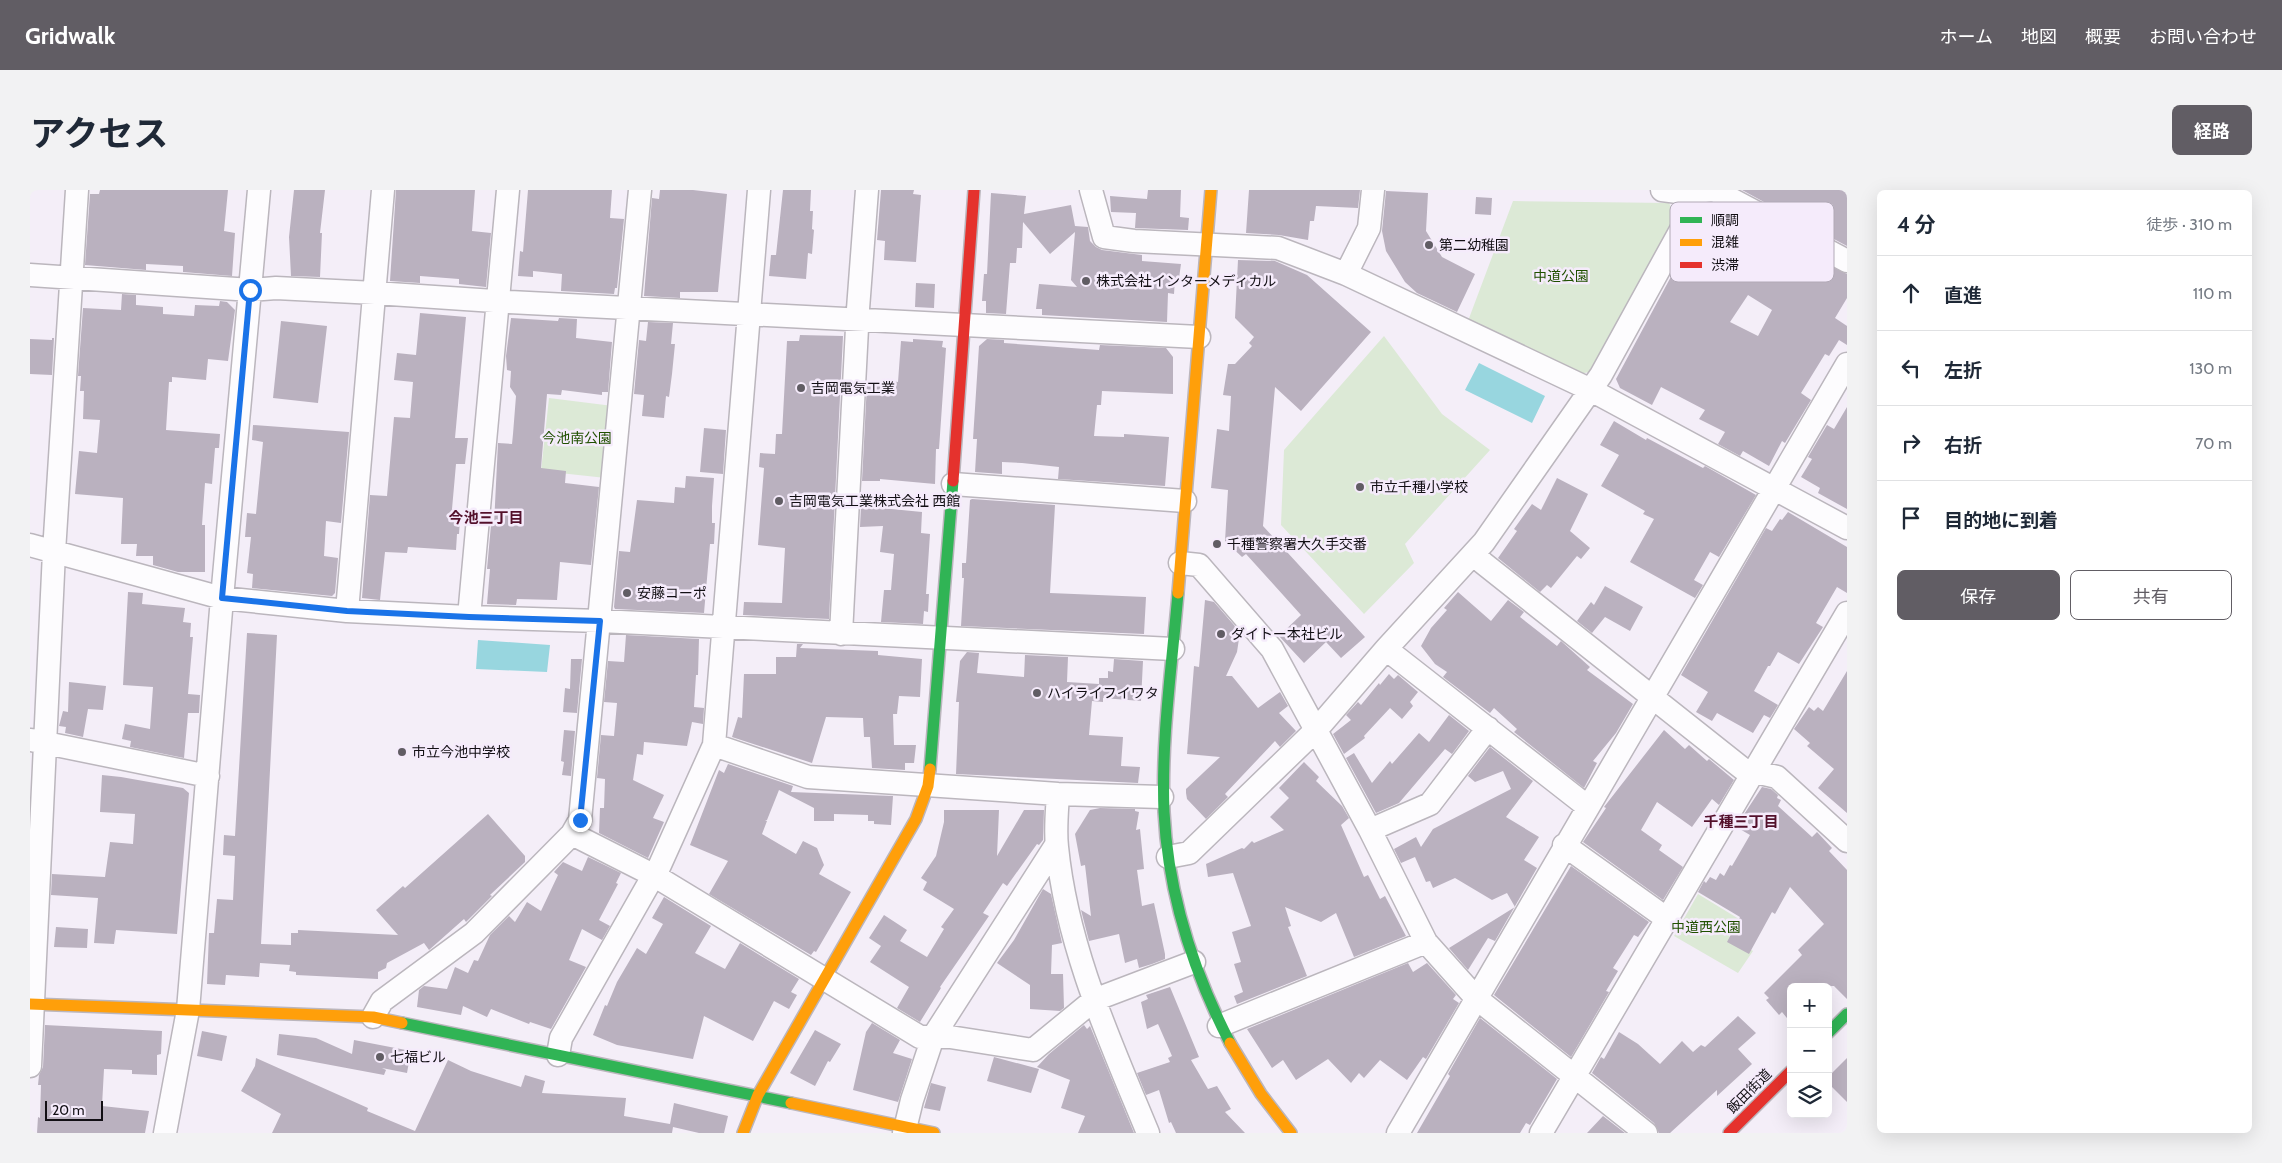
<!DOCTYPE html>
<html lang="ja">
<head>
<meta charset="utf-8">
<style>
  body { margin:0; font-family:Cabin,"Noto Sans JP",sans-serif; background:#f2f2f3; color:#1f2937 }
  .controls { position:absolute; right:15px; bottom:15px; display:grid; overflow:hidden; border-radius:8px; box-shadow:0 5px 20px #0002 }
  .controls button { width:45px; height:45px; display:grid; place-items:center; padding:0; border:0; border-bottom:1px solid #e0e1e3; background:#fff; color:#1f2937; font:25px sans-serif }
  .scale { position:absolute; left:15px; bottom:12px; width:58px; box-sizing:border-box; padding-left:5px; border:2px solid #120f14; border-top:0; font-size:14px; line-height:18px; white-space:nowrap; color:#120f14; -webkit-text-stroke:4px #f5ebfb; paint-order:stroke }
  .stop { position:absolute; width:15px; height:15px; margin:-11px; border:4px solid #1a73e8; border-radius:50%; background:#fff }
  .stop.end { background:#1a73e8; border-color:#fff; box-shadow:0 1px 5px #0008 }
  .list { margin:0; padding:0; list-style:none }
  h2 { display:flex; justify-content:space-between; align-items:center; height:65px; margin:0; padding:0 20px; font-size:21px }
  h2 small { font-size:16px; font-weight:400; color:#747a83 }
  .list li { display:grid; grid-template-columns:32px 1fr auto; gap:15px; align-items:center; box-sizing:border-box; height:75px; padding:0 20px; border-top:1px solid #e0e1e3 }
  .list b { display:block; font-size:19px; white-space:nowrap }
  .list em { font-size:16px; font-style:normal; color:#747a83 }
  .actions { display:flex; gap:10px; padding:15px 20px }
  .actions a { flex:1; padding:11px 0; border:1px solid #615d64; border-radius:8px; text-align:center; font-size:18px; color:#615d64 }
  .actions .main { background:#615d64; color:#fff }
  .icon { flex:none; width:28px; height:28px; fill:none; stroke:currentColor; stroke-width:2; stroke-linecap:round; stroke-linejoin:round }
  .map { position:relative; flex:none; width:1817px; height:943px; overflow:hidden; border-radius:8px }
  header { display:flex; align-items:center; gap:30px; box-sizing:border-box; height:70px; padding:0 25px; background:#615d64; color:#fff }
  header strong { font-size:24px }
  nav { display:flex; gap:28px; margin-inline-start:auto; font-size:18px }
  .intro { display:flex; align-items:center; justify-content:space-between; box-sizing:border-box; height:120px; padding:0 30px }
  h1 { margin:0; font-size:35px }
  .button { padding:12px 22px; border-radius:8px; background:#615d64; color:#fff; font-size:18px; font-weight:700 }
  main { display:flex; gap:30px; padding:0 30px }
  aside { flex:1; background:#fff; border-radius:8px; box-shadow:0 5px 20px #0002 }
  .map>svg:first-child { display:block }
  .green { fill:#dce9d6 }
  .water { fill:#98d6df }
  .building { fill:#bab1bf; fill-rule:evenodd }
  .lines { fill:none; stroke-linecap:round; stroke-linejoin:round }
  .street-casing { stroke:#bbb6bd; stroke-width:25 }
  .fast-casing { stroke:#bbb6bd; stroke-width:14 }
  .slow-casing { stroke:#bbb6bd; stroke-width:14 }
  .jam-casing { stroke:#bbb6bd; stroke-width:14 }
  .street { stroke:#fdfcfe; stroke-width:22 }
  .fast { stroke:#30b455; stroke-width:11 }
  .slow { stroke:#ff9f0a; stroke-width:11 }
  .jam { stroke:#e5322d; stroke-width:11 }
  .route { stroke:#1a73e8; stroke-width:6 }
  .poi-dot { fill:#615d64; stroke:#f5ebfb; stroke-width:2 }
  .labels { text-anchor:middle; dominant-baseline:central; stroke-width:5; stroke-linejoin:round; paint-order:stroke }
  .poi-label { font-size:14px; fill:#120f14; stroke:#f5ebfb; text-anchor:start }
  .park-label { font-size:14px; fill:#205000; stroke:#f5ebfb }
  .street-label { font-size:14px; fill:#120f14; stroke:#f5ebfb }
  .neighbourhood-label { font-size:15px; font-weight:bold; fill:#53102b; stroke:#f5ebfb }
  .key { fill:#f5ebfb; stroke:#b1a9b6; stroke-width:1 }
  .key-label { font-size:14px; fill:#120f14 }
</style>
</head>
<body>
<header>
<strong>Gridwalk</strong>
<nav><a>ホーム</a><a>地図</a><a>概要</a><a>お問い合わせ</a></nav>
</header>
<div class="intro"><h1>アクセス</h1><a class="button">経路</a></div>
<main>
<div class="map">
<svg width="1817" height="943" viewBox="0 0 1817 943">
  <rect width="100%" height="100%" fill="#f4eef8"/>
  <path class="green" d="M1483 11 1639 13 1646 26 1559 182 1550 184 1438 131Z
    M1354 146 1412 224 1460 260 1375 354 1384 373 1334 424 1251 335 1254 260Z
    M519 208 583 216 576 288 511 281Z
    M1668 704 1709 729 1699 746 1723 761 1708 783 1644 746Z"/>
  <path class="water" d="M1449 173 1515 206 1502 233 1435 200Z
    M448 450 520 455 517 482 446 479Z"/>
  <path class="building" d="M70 0H198L194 41 205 43 202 86 153 82V76L116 74V80L55 75 60 4H69Z
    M264 0H295L290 43H292L290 87 261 86 259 47Z
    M366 0H445L442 41 461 43 456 97 429 94V89L390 86V93L360 91Z
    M498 0H582L580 28 594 29 587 98H585L584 104 531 101 532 84 503 81V87L488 86 490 61 493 62Z
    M630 0H663L697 4 688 102H650V108L614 106 622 8 629 9Z
    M753 0H781L780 21H783L782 39 784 40 782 64 778 63 776 89 739 86 741 65H746Z
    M851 0H884L883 4 891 5 886 72 854 70 855 51 847 50Z
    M1118 0H1151L1150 27 1159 28 1158 40 1105 38 1106 23 1081 22 1080 6 1117 9Z
    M1219 0H1330L1328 18 1286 16 1284 31H1280L1278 50 1249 45 1216 43Z
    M1712 0H1817V56L1787 40 1790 33 1758 16 1757 17 1748 12 1745 18Z
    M1356 1 1398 3 1396 41 1412 67 1445 84 1427 122 1387 103 1375 92 1356 61 1352 41Z
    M961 3 996 6 994 24 1041 15 1045 36 1058 37 1060 51 1066 57 1072 60 1112 65V71L1151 74 1149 88H1145L1144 104 1138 103 1137 132 1012 125V119H1006L1009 94 1047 97 1041 90 1045 42 1020 64 993 32 992 58H987L986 73H980L976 124 956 123V111H952L954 84H957Z
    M1446 7 1462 8 1461 25 1445 24Z
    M1685 15 1767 62 1773 65 1774 63 1817 84V108L1805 128 1817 136V155L1809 150 1799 166 1795 164 1771 203 1781 210 1755 253 1752 251 1739 276 1713 261 1710 266 1688 254 1695 242 1669 229 1675 220 1631 197 1622 215 1590 198 1586 189 1658 55 1663 58 1667 38H1671ZM1718 105 1742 120 1728 146 1700 132Z
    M1208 70 1245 71 1277 85 1341 142 1271 221 1245 197 1233 336 1335 447 1311 468 1296 452 1274 473 1249 446 1271 425 1216 364 1212 367 1195 351 1198 300 1181 298 1187 239 1199 241 1201 206 1193 205 1198 174H1205L1222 156 1219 153 1224 147 1205 128Z
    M886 93 905 94 904 118 885 117Z
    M92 104 106 105V115L133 117V124L164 126 165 115 189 116 190 111 197 112 205 120 198 171 178 169 176 190 142 187V192H139L136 240 190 244 189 258H185L182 294 175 293 172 335H175V382H148L123 375V366H106L107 354H91L93 308 45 304 49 261 67 263 70 230 53 229 54 201H50L51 186H48L53 118 91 120Z
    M390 123 436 127 425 248H438L435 274H426L422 319H425V329H430L429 344H427L426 360 378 357 377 363 355 362 350 410 332 408 340 305 357 306 364 227 380 228 383 192 364 190 367 163 386 165Z
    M481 128 528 131 529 128 547 129 546 148 582 152 578 202H572V205L532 200 531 205 517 204 511 278 536 281 535 293 569 297 561 375 530 372 527 410 487 409 486 415 457 414 460 379H457L461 335H464L468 253 482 254 483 244 486 206 480 197 481 181 477 180 476 166Z
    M251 131 297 136 288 213 243 208Z
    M618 132 643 133 641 154H645L642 184 639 207 636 206 634 228 612 226 614 205 604 204 609 150 616 151Z
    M770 145 813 146 799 429 713 425 714 412 752 413 755 358 728 355 734 278 729 277 730 263 745 264 746 244H752L757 151H769Z
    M22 148H24L22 185 0 184V149L22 150Z
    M883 149 913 151 912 157 916 158 909 259H906L905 294 850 289V291H832L837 193 853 194V190L868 192 871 151 883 152Z
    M957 149 974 150V153L1069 160 1070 155 1136 158 1143 167V204L1072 201 1071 215H1067L1064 246 1094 247V244L1139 247 1135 296 1028 289 1029 277 992 273 972 272V284L945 282 947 249H943L949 156Z
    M1817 217V319L1788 303 1790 298 1771 287 1782 269 1778 267 1797 235 1804 239Z
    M1584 231 1616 250 1617 248 1673 278 1675 276 1726 305 1689 367 1680 362 1664 390 1673 395 1665 408 1600 372 1624 329 1613 324 1615 321 1571 296 1589 265 1570 255Z
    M223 235 319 242 311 333 296 331 294 366 308 368 305 403 302 406 222 398 223 384 217 383 221 347H215L217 323 226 324 233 252 222 250Z
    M674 238 696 240 693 284 670 282Z
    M656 286 684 288 682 316V333H685L684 354H680L674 423 585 419 584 417 589 361 600 362 607 310 644 313 645 297 655 298Z
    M1527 288 1558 304 1540 341 1560 358 1551 369 1547 366 1521 398 1517 395 1510 402 1468 368 1487 341 1484 339 1502 314 1511 320Z
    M942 309 1025 315 1020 403 1116 407 1114 444 931 436 934 388H932V373H936L940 310Z
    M831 316 892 322 891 343 900 344 896 404H899L898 422 894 421 893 434 851 432 854 400H861L864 364 850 362 853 336 830 337Z
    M1758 322 1817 357V403L1807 397 1786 433 1793 437 1769 474 1748 462 1740 476H1738L1724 501 1748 515 1740 528 1734 525 1723 543 1687 523 1682 531 1666 522 1678 502 1651 485 1736 338 1742 341 1750 329 1752 330Z
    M1575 396 1613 417 1600 441 1575 427 1562 443 1547 431 1561 412 1564 415Z
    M98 402 113 403 112 414 155 418 153 432 161 433 160 447H163L158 504 170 505 169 523H158L154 568 100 557 101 551 92 549 95 534 120 539 123 497 93 495Z
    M1428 402 1461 431 1478 410 1494 422 1490 427 1527 456 1531 451 1560 477 1557 480 1603 514 1586 543 1563 571 1567 573 1554 598 1484 542 1487 539 1464 518 1460 523 1413 487 1417 482 1405 474 1391 456 1401 438 1417 420 1414 418Z
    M1175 410 1184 412 1210 442 1207 462 1196 486H1202L1228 518 1250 502 1258 516 1249 523 1266 541 1250 557 1245 551 1195 604 1198 607 1176 629 1157 609 1156 603V599L1190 567 1157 564 1164 476 1169 477Z
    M217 443 247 445 231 754 261 755V743H268V740L368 745 346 720 373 696 375 698 458 624 495 666V672L460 705 462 706 436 732 434 729 399 760 394 753 357 773 356 778 348 782V789L266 785V782L259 781 260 775 230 773 229 787 196 785 195 795 177 794 179 743H184L187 709 203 710 205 666 193 665 194 645 205 646Z
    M596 445 669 449 668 485H666L664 517 674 518 673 534 662 532 657 556 614 552 613 565 607 564 603 590 634 605 623 628 634 632 618 668 569 643 570 618H574L575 589 567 588 571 545 584 546 587 513 574 512 578 471 594 472Z
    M767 454H773L770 458 848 461V465L892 469 890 507 869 506 867 524H863L864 555H886L884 573H875V580L842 578 840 547H834L833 528 796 527 782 573 702 547 708 527 712 528 714 484H746V467H766Z
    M937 462 949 463 947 483 994 487 995 465 1038 467 1037 492 1069 494V488H1078V481L1083 482 1084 469 1113 471 1111 511 1073 508V512L1062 511 1059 545 1093 547 1091 576 1110 577 1108 593 926 584 929 512H926L930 471Z
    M541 469H552L547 523 533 522 535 498 540 499Z
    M1817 481V623L1788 598 1804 579 1777 556 1780 553 1764 539 1779 517 1784 521 1788 517 1793 521Z
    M1359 484 1364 489 1368 485 1388 502 1380 512 1383 516 1372 529 1360 518 1334 546 1335 548 1314 564 1303 544 1321 530 1316 525 1328 512 1331 515 1349 493 1350 495Z
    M39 492 76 496 73 520 58 519 53 547 35 543 36 537 29 536 33 521 38 522Z
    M1419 525 1439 541 1422 564 1415 559 1369 613 1346 623 1316 568 1324 563 1342 593 1360 571 1362 574 1389 543 1399 552Z
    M534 540 545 541 541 586 532 585 534 572 531 571Z
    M1634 540 1655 559 1659 555 1677 571 1679 569 1704 590 1689 615 1682 609 1662 637 1627 612 1611 640 1632 655 1629 660 1653 677 1633 710 1553 652 1576 618 1574 617Z
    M1460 557 1503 591 1476 627 1509 647 1494 670 1507 678 1465 751 1458 748 1438 780 1419 758 1485 717 1477 703 1462 710 1425 688 1403 698 1400 691 1396 692 1385 667 1371 673 1364 659 1386 647 1391 657 1403 639 1481 599 1473 581 1445 592 1438 586Z
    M1274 572 1289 587 1286 591 1312 616 1319 628 1311 635 1334 687 1338 685 1350 709 1355 706 1376 746 1324 767 1306 723 1291 732 1255 717 1261 736 1258 737 1277 786 1207 814 1204 806 1213 802 1204 774 1211 772 1202 742 1221 736 1203 683 1178 687 1176 674 1212 658 1214 659 1222 651 1224 653 1254 640 1240 627 1259 608 1249 598Z
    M698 574 763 596 761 602 863 606 861 635 844 634V631H838V625L804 624V631H784V618L749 600 737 630H735L737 631 732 644 766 664 773 651 787 658 794 675 789 684 821 702 786 762 784 761 781 765 679 704 698 671 660 655 689 580 694 583Z
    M72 585 91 587 153 598 159 603 147 744 86 740 84 754 64 753 68 708 21 705 22 684 75 687 80 652 103 654 105 624 70 622Z
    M1732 597 1741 599 1748 605 1747 608 1751 610 1748 616 1782 647 1787 642 1802 658 1799 661 1817 680V809L1804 796 1761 797V833L1752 822 1749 825 1736 810 1739 808 1734 803 1772 765 1768 760 1794 734 1760 697 1745 724 1742 722 1719 764 1697 752 1710 727 1668 702 1674 691 1676 693 1680 687 1686 690 1690 683 1694 686 1700 675 1702 676 1720 645 1708 638 1711 634 1709 632Z
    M1070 618 1105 619V621L1109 622 1106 640 1110 639 1114 679 1107 680 1112 716 1124 713 1135 764V769L1122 774 1109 778 1107 769 1095 773 1089 744 1059 751 1051 720 1061 726 1055 675 1051 676 1045 644 1060 620Z
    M914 620H969L967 666 994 620H1014L1013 650 1009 655 1007 654 977 696 973 693 953 723 959 726 910 797 911 798 890 832 867 818 879 797 840 772 851 756 839 748 854 725 877 740 870 751 897 767 914 739 911 737 924 719 893 700 897 692 891 688 906 666 914 632Z
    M558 667 591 683 586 693 588 694 569 730 580 736 572 750 552 739 539 770 556 777 521 839 500 832 499 834 461 819 457 827 433 816 431 825 387 817 389 800 394 796 417 799 425 777 438 783 444 770 448 771 460 745 479 726 485 732 497 712 511 721 528 685 524 682 533 672 552 681Z
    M1541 676 1619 732 1608 747 1604 745 1583 778 1588 781 1576 801 1579 802 1541 867 1464 805Z
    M1013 699 1021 704 1032 753 1022 755 1021 784H1033L1034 818 1030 821 1000 819V795L967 773 984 750Z
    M634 707 681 736 665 763 695 779 710 753 769 789 761 802 767 805 759 819 744 811 723 851 674 826 663 869 587 855 563 845 575 815 577 816 587 792 607 758 616 764 633 734 622 728Z
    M26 737 58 739 57 758 24 757Z
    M1378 773 1383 782 1397 773 1426 805 1423 809 1429 813 1396 869 1393 867 1377 890 1350 870 1334 888 1329 883 1321 893 1298 869 1266 890 1253 870 1242 878 1217 839Z
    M1140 797 1169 867 1161 870 1178 899 1187 896 1201 919 1195 922 1215 943H1146L1141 932 1139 933 1129 900 1116 905 1107 883 1140 872 1138 868 1142 866 1128 834 1117 839 1111 812 1118 809 1116 805Z
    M1708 826 1726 843 1708 859 1722 874 1687 906V900L1640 943H1629L1624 933 1562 883 1571 867 1574 869 1589 842 1608 854 1630 874 1652 851 1663 862 1671 855 1675 857Z
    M1450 828 1527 889 1500 935 1496 933 1490 943H1387L1420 886 1418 884Z
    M842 833 870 850 863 863 882 869 868 912 823 900 836 842Z
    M15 835 132 841 131 864 127 865V885L102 884V880L74 879 72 916 119 921 115 943H7L8 927 10 928 11 895H8L9 885 13 877Z
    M1054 835 1057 839 1060 836 1104 943H1048L1055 926 1031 918 1040 890 1007 877 1019 864Z
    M785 840 811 854 800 872 798 871 785 896 760 883Z
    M172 841 197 846 192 871 167 866Z
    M249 844 286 848 322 864 324 850 381 861 377 883 352 878 356 880 354 885 247 865Z
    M964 867 1009 879 1001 903 957 891Z
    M226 868 338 918 337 921 385 941 418 870 441 881 491 897 495 885 515 891 512 903 596 908 594 926 640 934 644 913 698 926 694 943H669L643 937 642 943H242L251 924 211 901 225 876Z
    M1817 868V912L1798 893V887Z
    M901 893 916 897 910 921 894 918Z
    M1573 926 1595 943H1557Z"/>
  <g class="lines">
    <g class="street-casing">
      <path id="street" d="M1061 0 1074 47 1104 51 1248 58 1316 84 1559 199 1817 338
        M1632 0 1656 3 1684 0 1817 71
        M1316 84 1339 38 1343 0
        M0 85 221 100 246 98 345 103 479 112 1169 147
        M923 294 1155 311
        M0 355 192 408 317 421 439 427 570 431 1143 459
        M1444 363 1453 373 1713 579 1747 587 1817 651
        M1150 373 1169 375 1242 459 1340 640 1396 752 1446 808 1616 943
        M317 421 353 0
        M439 427 478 0
        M811 444 828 119 837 0
        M1356 459 1558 617
        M1 550 178 586
        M684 555 778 587 1028 604 1132 607
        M1028 604C1027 621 1025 640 1027 657 1037 758 1080 851 1118 943
        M1340 640 1400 614 1458 538
        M542 644 625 686 890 847H920L1003 860 1064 810 1164 772
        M1534 655 1636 728
        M1138 667 1159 663 1287 539 1356 459 1454 352 1571 185 1664 16 1671 0
        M343 827 352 811 444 743 542 644 550 630 610 0
        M1189 836 1396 752
        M528 865 531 848 618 695 625 686 684 555 729 0
        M0 876 24 362 47 0
        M135 943 158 820 192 408 229 0
        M874 943 882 910 903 847 1026 655
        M1368 943 1817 174
        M1511 943 1817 423"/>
    </g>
    <g class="fast-casing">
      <path id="fast" d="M1148 403C1142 475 1131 550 1134 622 1138 703 1163 781 1200 853
        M900 579 923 291
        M372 833 761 913
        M1798 843 1817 824"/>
    </g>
    <g class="slow-casing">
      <path id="slow" d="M1148 403 1181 0
        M0 814 343 827 372 833
        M1200 853 1231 904 1261 943
        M761 913 904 943
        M713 943 728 905 886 629 898 596 900 579"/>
    </g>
    <g class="jam-casing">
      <path id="jam" d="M923 291 944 0
        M1699 943 1761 881"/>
    </g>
    <use href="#street" class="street"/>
    <use href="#fast" class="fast"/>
    <use href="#slow" class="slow"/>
    <use href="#jam" class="jam"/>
  </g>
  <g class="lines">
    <path class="route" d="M220 100 192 408 317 421 439 427 570 431 550 630"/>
  </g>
  <g class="poi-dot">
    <circle cx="1399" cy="55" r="5"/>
    <circle cx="1056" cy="91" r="5"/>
    <circle cx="771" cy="198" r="5"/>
    <circle cx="1330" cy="297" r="5"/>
    <circle cx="749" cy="311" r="5"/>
    <circle cx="1187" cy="354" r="5"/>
    <circle cx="597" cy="403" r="5"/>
    <circle cx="1191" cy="444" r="5"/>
    <circle cx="1007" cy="503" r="5"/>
    <circle cx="372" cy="562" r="5"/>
    <circle cx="350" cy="867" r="5"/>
  </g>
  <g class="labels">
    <g class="poi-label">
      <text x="1409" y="55">第二幼稚園</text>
      <text x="1066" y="91">株式会社インターメディカル</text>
      <text x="781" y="198">吉岡電気工業</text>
      <text x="1340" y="297">市立千種小学校</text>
      <text x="759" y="311">吉岡電気工業株式会社 西館</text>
      <text x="1197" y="354">千種警察署大久手交番</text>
      <text x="607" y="403">安藤コーポ</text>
      <text x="1201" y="444">ダイトー本社ビル</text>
      <text x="1017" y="503">ハイライフイワタ</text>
      <text x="382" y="562">市立今池中学校</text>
      <text x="360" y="867">七福ビル</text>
    </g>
    <g class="park-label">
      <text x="1531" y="86">中道公園</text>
      <text x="547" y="248">今池南公園</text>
      <text x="1676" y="737">中道西公園</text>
    </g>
    <g class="street-label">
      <text transform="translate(1719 901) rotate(-45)">飯田街道</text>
    </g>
    <g class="neighbourhood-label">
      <text x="456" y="328">今池三丁目</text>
      <text x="1711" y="632">千種三丁目</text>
    </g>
  </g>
  <rect x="1640" y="12" width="164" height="80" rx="8" class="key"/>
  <rect x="1650" y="27" width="22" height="6" fill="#30b455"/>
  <rect x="1650" y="49" width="22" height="7" fill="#ff9f0a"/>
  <rect x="1650" y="72" width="22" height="6" fill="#e5322d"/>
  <g class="key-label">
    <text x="1681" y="35">順調</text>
    <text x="1681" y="57">混雑</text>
    <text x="1681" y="80">渋滞</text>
  </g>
</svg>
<div class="controls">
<button>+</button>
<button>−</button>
<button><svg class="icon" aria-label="layers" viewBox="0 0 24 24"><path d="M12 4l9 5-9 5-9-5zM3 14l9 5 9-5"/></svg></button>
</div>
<div class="scale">20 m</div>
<div class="stop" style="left:220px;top:100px"></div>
<div class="stop end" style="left:550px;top:630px"></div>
</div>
<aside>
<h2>4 分<small>徒歩 · 310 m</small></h2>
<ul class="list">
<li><svg class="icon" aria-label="ahead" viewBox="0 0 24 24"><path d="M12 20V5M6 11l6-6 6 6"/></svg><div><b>直進</b></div><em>110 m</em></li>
<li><svg class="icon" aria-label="left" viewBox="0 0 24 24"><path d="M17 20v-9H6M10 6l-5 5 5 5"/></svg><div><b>左折</b></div><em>130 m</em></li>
<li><svg class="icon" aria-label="right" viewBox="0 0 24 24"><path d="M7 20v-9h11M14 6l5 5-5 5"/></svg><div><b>右折</b></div><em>70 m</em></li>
<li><svg class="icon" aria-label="arrive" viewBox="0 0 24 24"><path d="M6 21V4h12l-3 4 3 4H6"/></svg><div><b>目的地に到着</b></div></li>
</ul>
<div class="actions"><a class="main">保存</a><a>共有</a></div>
</aside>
</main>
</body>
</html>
